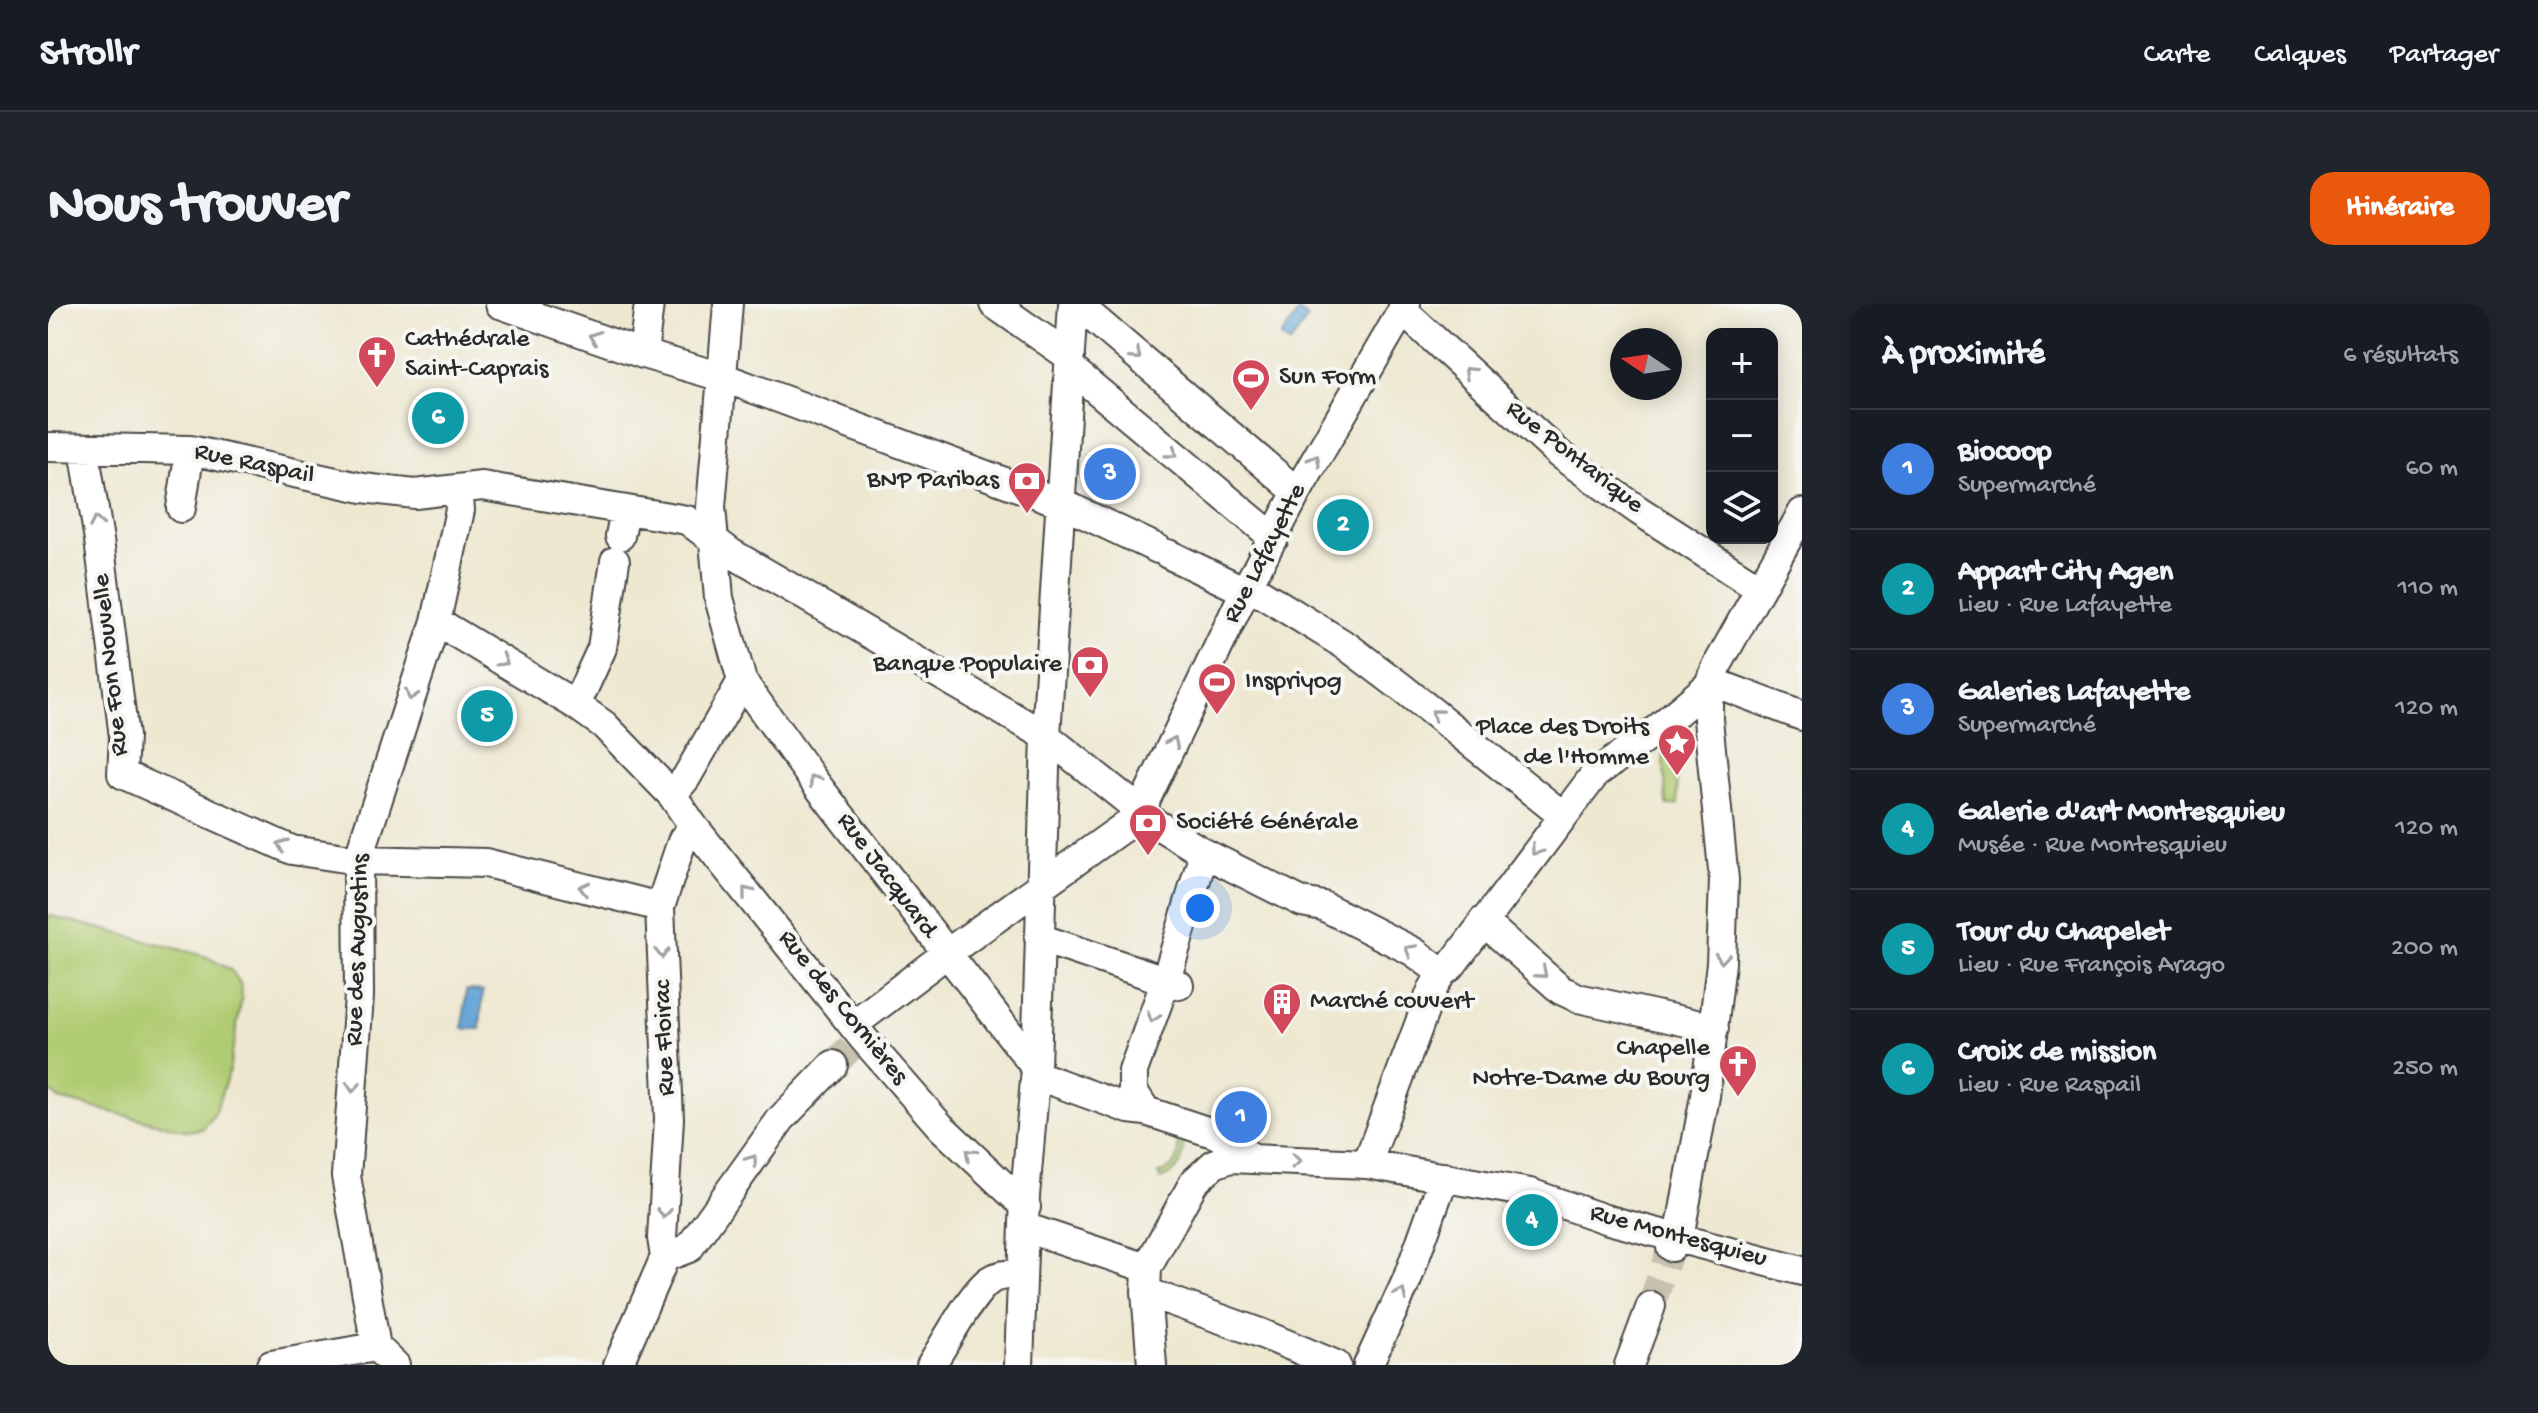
<!DOCTYPE html>
<html lang="fr">
<head>
<meta charset="utf-8">
<style>
  body { margin:0; font-family:"Gochi Hand",sans-serif; background:#20242c; color:#f1f3f6 }
  .controls { position:absolute; right:24px; top:24px; display:grid; overflow:hidden; border-radius:16px; box-shadow:0 4px 20px #0003 }
  .controls button { width:72px; height:72px; display:grid; place-items:center; padding:0; border:0; border-bottom:2px solid #363941; background:#171b24; color:#f1f3f6; font:40px sans-serif }
  .compass { position:absolute; left:1562px; top:24px; width:72px; height:72px; border-radius:50%; background:#171b24; box-shadow:0 4px 20px #0003; rotate:283deg }
  .you { position:absolute; left:1152px; top:604px; width:28px; height:28px; margin:-20px; border:6px solid #fff; border-radius:50%; background:#1a73e8; box-shadow:0 0 0 12px #1a73e833 }
  .badge { display:grid; place-items:center; width:52px; height:52px; border-radius:50%; background:#ea580c; color:#fff; font-size:26px; font-weight:700 }
  .pin { position:absolute; translate:-50% -50%; border:4px solid #fff; box-shadow:0 2px 8px #0006 }
  .list { margin:0; padding:0; list-style:none }
  h2 { display:flex; justify-content:space-between; align-items:center; height:104px; margin:0; padding:0 32px; font-size:34px }
  h2 small { font-size:26px; font-weight:400; color:#9ea1a6 }
  .list li { display:grid; grid-template-columns:52px 1fr auto; gap:24px; align-items:center; box-sizing:border-box; height:120px; padding:0 32px; border-top:2px solid #363941 }
  .list b { display:block; font-size:30px; white-space:nowrap }
  .list p { margin:0; font-size:26px; white-space:nowrap; color:#9ea1a6 }
  .list em { font-size:26px; font-style:normal; color:#9ea1a6 }
  .icon { flex:none; width:44px; height:44px; fill:none; stroke:currentColor; stroke-width:2; stroke-linecap:round; stroke-linejoin:round }
  .map { position:relative; flex:none; width:1754px; height:1061px; overflow:hidden; border-radius:24px }
  header { display:flex; align-items:center; gap:48px; box-sizing:border-box; height:112px; padding:0 40px; background:#171b24; border-bottom:2px solid #363941 }
  header strong { font-size:38px }
  nav { display:flex; gap:44px; margin-inline-start:auto; font-size:28px }
  .intro { display:flex; align-items:center; justify-content:space-between; box-sizing:border-box; height:192px; padding:0 48px }
  h1 { margin:0; font-size:56px }
  .button { padding:20px 36px; border-radius:24px; background:#ea580c; color:#fff; font-size:28px; font-weight:700 }
  main { display:flex; gap:48px; padding:0 48px }
  aside { flex:1; background:#171b24; border-radius:24px; box-shadow:0 4px 20px #0003 }
  .map>svg:first-child { display:block }
  .green { fill:#b0cc72; stroke:#6e7c4e; stroke-width:2 }
  .water { fill:#65a5d8; stroke:#486882; stroke-width:2 }
  .lines { fill:none; stroke-linecap:round; stroke-linejoin:round }
  .minor-tunnel { stroke:#c7c2b0; stroke-width:28; stroke-dasharray:28 14; stroke-linecap:butt }
  .minor-casing { stroke:#484744; stroke-width:32 }
  .minor { stroke:#fff; stroke-width:28 }
  .oneway { stroke:#a0a0a0 }
  .labels { text-anchor:middle; dominant-baseline:central; stroke-width:8; stroke-linejoin:round; paint-order:stroke }
  .poi-label { font-size:26px; fill:#2b2b2b; stroke:#f6f6f2; text-anchor:start }
  .street-label { font-size:26px; fill:#2b2b2b; stroke:#f6f6f2 }
</style>
</head>
<body>
<header>
<strong>Strollr</strong>
<nav><a>Carte</a><a>Calques</a><a>Partager</a></nav>
</header>
<div class="intro"><h1>Nous trouver</h1><a class="button">Itinéraire</a></div>
<main>
<div class="map">
<svg width="1754" height="1061" viewBox="0 0 1754 1061">
  <rect width="100%" height="100%" fill="#f6f6f2"/>
  <filter id="ink" filterUnits="userSpaceOnUse"><feTurbulence type="fractalNoise" baseFrequency=".0125" numOctaves="2"/><feDisplacementMap in="SourceGraphic" scale="16" xChannelSelector="R" yChannelSelector="G"/><feConvolveMatrix kernelMatrix="1 2 1 2 8 2 1 2 1" color-interpolation-filters="sRGB"/></filter>
  <filter id="wash" filterUnits="userSpaceOnUse"><feTurbulence type="fractalNoise" baseFrequency=".006" numOctaves="4" result="noise"/><feDisplacementMap in="SourceGraphic" scale="32" xChannelSelector="R" yChannelSelector="G"/><feGaussianBlur stdDeviation="1.8" result="paint"/><feColorMatrix in="noise" values="0 0 0 0 0 0 0 0 0 0 0 0 0 0 0 0 0 1.4 0 .05"/><feComposite in="paint" operator="in"/></filter>
  <g filter="url(#wash)">
    <rect width="100%" height="100%" fill="#eee8d1"/>
    <path class="green" d="M1627 448 1630 501 1619 502 1615 451Z
      M0 611 157 652 183 666 192 679 194 693 181 767 166 811 155 825 140 827 11 795 0 786Z
      M1099 820 1132 832C1141 852 1132 869 1112 875L1110 870C1145 861 1132 818 1099 826L1096 822Z"/>
    <path class="water" d="M1251 7 1260 14 1242 40 1233 33Z
      M418 686 435 687 432 725H415Z"/>
  </g>
  <g filter="url(#ink)">
    <g class="lines">
      <path class="minor-tunnel" d="M785 761 802 744
        M1603 1002 1623 943"/>
      <g class="minor-casing">
        <path id="minor" d="M452 0 595 50 674 73 1013 199 1110 245
          M680 0 663 203 671 294 694 377 766 477 988 764
          M946 0 1022 53
          M1029 0 1249 188
          M1354 6 1511 150 1590 206 1712 285
          M595 50 601 0
          M1021 63 1226 234
          M0 143 142 146 315 184 367 190 434 182 639 216 683 249 998 432 1095 509 1100 515 1156 549
          M36 145 51 236 76 433 74 470 244 546 310 556 438 559 612 603
          M133 204 142 146
          M572 232 577 206
          M1120 250 1197 287
          M1201 282 1300 343 1353 383 1514 511
          M388 317 528 401 556 421 624 491 646 523 815 734 892 822 978 903
          M1660 382 1678 383 1754 412
          M528 401 554 344 567 257
          M624 491 638 474 694 377
          M1095 509 1098 495 1197 287 1249 188 1358 0
          M1435 617 1513 686 1530 694 1666 724
          M991 634 1131 681
          M1394 669 1403 662 1548 469 1601 432 1660 382
          M806 720 898 650 1095 509
          M988 771 1081 805 1098 807 1165 829 1185 838 1204 855 1319 860 1384 686 1394 669 1366 648 1275 602 1254 598 1156 549 1118 676 1085 767V787L1098 807
          M1319 860 1482 889 1557 915 1754 967
          M976 923 1099 964
          M1623 943 1633 923 1657 792 1673 659 1676 576 1660 415V382L1670 360 1754 209
          M617 953 614 934 621 815 612 603 631 546 635 535 646 523
          M617 953 641 944 733 815 785 761
          M1098 988 1212 1029 1288 1061
          M223 1061 328 1043
          M347 1061 328 1043 298 872 311 692 310 556 388 317 412 206 410 186
          M570 1061 617 953
          M883 1061C897 1040 923 989 942 976 951 970 964 971 974 969
          M971 1061 977 892 988 764 998 432 1025 0
          M1104 1061 1098 988 1099 964 1146 878 1166 860 1183 854 1204 855
          M1320 1061 1359 976 1396 873
          M1581 1061 1603 1002"/>
      </g>
      <use href="#minor" class="minor"/>
    </g>
    <defs><path id="oneway-chevron" d="M-2-3.5L2.5 0L-2 3.5" fill="none" stroke-width="1.6" stroke-linecap="round" stroke-linejoin="round" transform="scale(2)"/></defs>
    <g class="oneway">
      <use href="#oneway-chevron" transform="translate(546 33) rotate(-161)"/>
      <use href="#oneway-chevron" transform="translate(1088 51) rotate(41)"/>
      <use href="#oneway-chevron" transform="translate(1421 68) rotate(-137)"/>
      <use href="#oneway-chevron" transform="translate(1124 149) rotate(40)"/>
      <use href="#oneway-chevron" transform="translate(1267 156) rotate(-60)"/>
      <use href="#oneway-chevron" transform="translate(48 218) rotate(-100)"/>
      <use href="#oneway-chevron" transform="translate(455 357) rotate(31)"/>
      <use href="#oneway-chevron" transform="translate(363 391) rotate(108)"/>
      <use href="#oneway-chevron" transform="translate(1388 410) rotate(-141)"/>
      <use href="#oneway-chevron" transform="translate(1125 438) rotate(-65)"/>
      <use href="#oneway-chevron" transform="translate(766 476) rotate(-127)"/>
      <use href="#oneway-chevron" transform="translate(234 541) rotate(-157)"/>
      <use href="#oneway-chevron" transform="translate(1488 546) rotate(127)"/>
      <use href="#oneway-chevron" transform="translate(536 584) rotate(-166)"/>
      <use href="#oneway-chevron" transform="translate(699 588) rotate(-129)"/>
      <use href="#oneway-chevron" transform="translate(1362 646) rotate(-150)"/>
      <use href="#oneway-chevron" transform="translate(614 649) rotate(88)"/>
      <use href="#oneway-chevron" transform="translate(1674 654) rotate(95)"/>
      <use href="#oneway-chevron" transform="translate(1494 669) rotate(41)"/>
      <use href="#oneway-chevron" transform="translate(1105 713) rotate(109)"/>
      <use href="#oneway-chevron" transform="translate(305 783) rotate(94)"/>
      <use href="#oneway-chevron" transform="translate(922 850) rotate(-136)"/>
      <use href="#oneway-chevron" transform="translate(704 856) rotate(-55)"/>
      <use href="#oneway-chevron" transform="translate(1248 857)"/>
      <use href="#oneway-chevron" transform="translate(616 909) rotate(94)"/>
      <use href="#oneway-chevron" transform="translate(1353 990) rotate(-65)"/>
    </g>
  </g>
  <defs>
    <g id="church-pin" transform="scale(2)"><path d="M0 17L-7.5 6A9.5 9.5 0 1 1 7.5 6Z" fill="#d1495b" stroke="#f6f6f2"/><path d="M-1.2-6h2.4v3.5h3.3v2.4h-3.3V6h-2.4V-.1h-3.3v-2.4h3.3Z" fill="#fff"/></g>
    <g id="stadium-pin" transform="scale(2)"><path d="M0 17L-7.5 6A9.5 9.5 0 1 1 7.5 6Z" fill="#d1495b" stroke="#f6f6f2"/><path d="M0-5a6.5 5 0 1 0 0 10a6.5 5 0 1 0 0-10ZM-3.5-1.8h7v3.6h-7Z" fill="#fff"/></g>
    <g id="bank-pin" transform="scale(2)"><path d="M0 17L-7.5 6A9.5 9.5 0 1 1 7.5 6Z" fill="#d1495b" stroke="#f6f6f2"/><path d="M-6-4H6V4H-6ZM0-2.3a2.3 2.3 0 1 0 0 4.6a2.3 2.3 0 1 0 0-4.6Z" fill="#fff"/></g>
    <g id="sight-pin" transform="scale(2)"><path d="M0 17L-7.5 6A9.5 9.5 0 1 1 7.5 6Z" fill="#d1495b" stroke="#f6f6f2"/><path d="M0-6L1.8-2.2L6-1.7L2.9 1.2L3.7 5.4L0 3.3L-3.7 5.4L-2.9 1.2L-6-1.7L-1.8-2.2Z" fill="#fff"/></g>
    <g id="building-pin" transform="scale(2)"><path d="M0 17L-7.5 6A9.5 9.5 0 1 1 7.5 6Z" fill="#d1495b" stroke="#f6f6f2"/><path d="M-4-6H4V6H1V3H-1V6H-4ZM-2.5-4.3h1.7v1.8h-1.7ZM.8-4.3h1.7v1.8H.8ZM-2.5-1h1.7V.8h-1.7ZM.8-1h1.7V.8H.8Z" fill="#fff"/></g>
  </defs>
  <g fill-rule="evenodd">
    <use href="#church-pin" x="329" y="51"/>
    <use href="#stadium-pin" x="1203" y="74"/>
    <use href="#bank-pin" x="979" y="177"/>
    <use href="#bank-pin" x="1042" y="361"/>
    <use href="#stadium-pin" x="1169" y="378"/>
    <use href="#sight-pin" x="1629" y="439"/>
    <use href="#bank-pin" x="1100" y="519"/>
    <use href="#building-pin" x="1234" y="698"/>
    <use href="#church-pin" x="1690" y="760"/>
  </g>
  <g class="labels">
    <g class="poi-label">
      <text x="357" y="36">Cathédrale<tspan x="357" dy="30">Saint-Caprais</tspan></text>
      <text x="1231" y="74">Sun Form</text>
      <text x="951" y="177" text-anchor="end">BNP Paribas</text>
      <text x="1014" y="361" text-anchor="end">Banque Populaire</text>
      <text x="1197" y="378">Inspriyog</text>
      <text x="1601" y="424" text-anchor="end">Place des Droits<tspan x="1601" dy="30">de l'Homme</tspan></text>
      <text x="1128" y="519">Société Générale</text>
      <text x="1262" y="698">Marché couvert</text>
      <text x="1662" y="745" text-anchor="end">Chapelle<tspan x="1662" dy="30">Notre-Dame du Bourg</tspan></text>
    </g>
    <g class="street-label">
      <text transform="translate(1526 154) rotate(38)">Rue Pontarique</text>
      <text transform="translate(206 161) rotate(12)">Rue Raspail</text>
      <text transform="translate(1218 250) rotate(-63)">Rue Lafayette</text>
      <text transform="translate(64 361) rotate(-96)">Rue Fon Nouvelle</text>
      <text transform="translate(838 572) rotate(53)">Rue Jacquard</text>
      <text transform="translate(311 646) rotate(-88)">Rue des Augustins</text>
      <text transform="translate(794 704) rotate(51)">Rue des Cornières</text>
      <text transform="translate(618 734) rotate(-92)">Rue Floirac</text>
      <text transform="translate(1630 933) rotate(15)">Rue Montesquieu</text>
    </g>
  </g>
</svg>
<div class="controls">
<button>+</button>
<button>−</button>
<button><svg class="icon" aria-label="layers" viewBox="0 0 24 24"><path d="M12 4l9 5-9 5-9-5zM3 14l9 5 9-5"/></svg></button>
</div>
<svg class="compass" viewBox="-18 -18 36 36"><path d="M0-13l5 13h-10z" fill="#e53935"/><path d="M0 13l5-13h-10z" fill="#9ea1a6"/></svg>
<div class="you"></div>
<div class="pin badge" style="left:1193px;top:813px;background:#3f7fe0">1</div>
<div class="pin badge" style="left:1295px;top:221px;background:#0f9aa8">2</div>
<div class="pin badge" style="left:1062px;top:170px;background:#3f7fe0">3</div>
<div class="pin badge" style="left:1484px;top:916px;background:#0f9aa8">4</div>
<div class="pin badge" style="left:439px;top:412px;background:#0f9aa8">5</div>
<div class="pin badge" style="left:390px;top:114px;background:#0f9aa8">6</div>
</div>
<aside>
<h2>À proximité<small>6 résultats</small></h2>
<ul class="list">
<li><span class="badge" style="background:#3f7fe0">1</span><div><b>Biocoop</b><p>Supermarché</p></div><em>60 m</em></li>
<li><span class="badge" style="background:#0f9aa8">2</span><div><b>Appart City Agen</b><p>Lieu · Rue Lafayette</p></div><em>110 m</em></li>
<li><span class="badge" style="background:#3f7fe0">3</span><div><b>Galeries Lafayette</b><p>Supermarché</p></div><em>120 m</em></li>
<li><span class="badge" style="background:#0f9aa8">4</span><div><b>Galerie d'art Montesquieu</b><p>Musée · Rue Montesquieu</p></div><em>120 m</em></li>
<li><span class="badge" style="background:#0f9aa8">5</span><div><b>Tour du Chapelet</b><p>Lieu · Rue François Arago</p></div><em>200 m</em></li>
<li><span class="badge" style="background:#0f9aa8">6</span><div><b>Croix de mission</b><p>Lieu · Rue Raspail</p></div><em>250 m</em></li>
</ul>
</aside>
</main>
</body>
</html>
